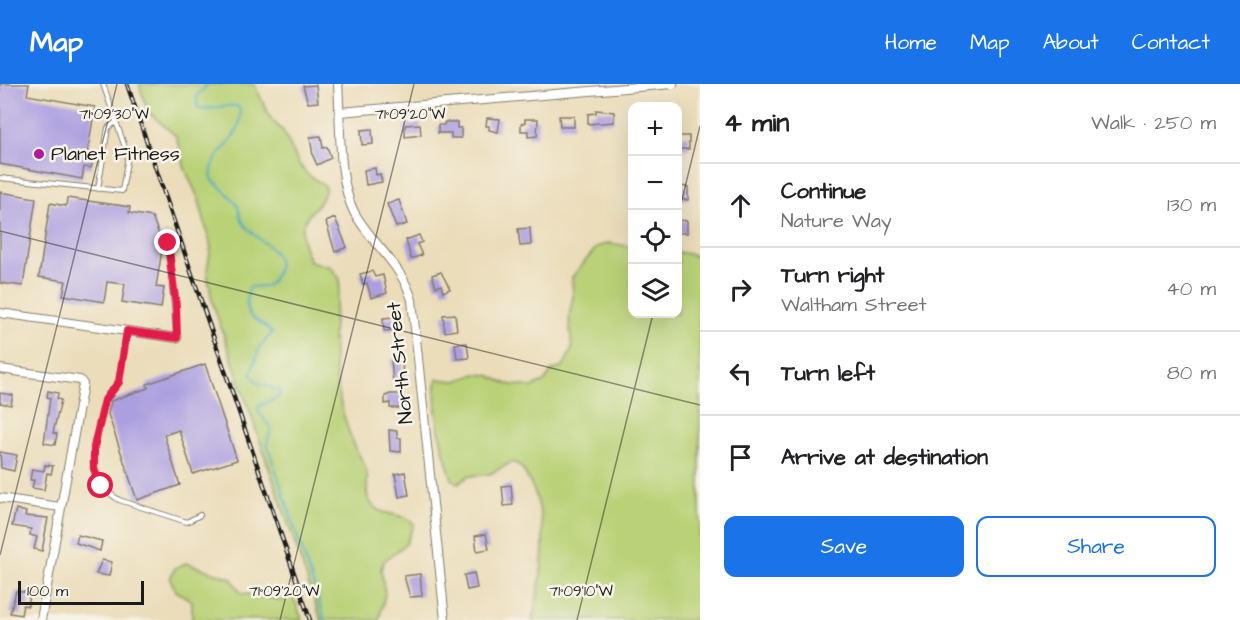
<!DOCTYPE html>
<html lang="en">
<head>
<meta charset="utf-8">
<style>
  body { margin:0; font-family:"Architects Daughter",sans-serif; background:#f6f6f6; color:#202124 }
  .controls { position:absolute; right:18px; top:18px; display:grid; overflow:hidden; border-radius:12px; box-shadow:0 6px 24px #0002 }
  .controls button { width:54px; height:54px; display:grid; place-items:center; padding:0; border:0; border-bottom:2px solid #e0e0e0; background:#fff; color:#202124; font:30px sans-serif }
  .scale { position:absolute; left:18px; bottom:15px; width:126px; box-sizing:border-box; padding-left:6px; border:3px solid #1c1c1c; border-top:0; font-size:16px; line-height:21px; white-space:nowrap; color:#1c1c1c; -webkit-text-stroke:4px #f7f3e8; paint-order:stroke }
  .stop { position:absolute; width:18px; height:18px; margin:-14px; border:4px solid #e11d48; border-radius:50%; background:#fff }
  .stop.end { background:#e11d48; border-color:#fff; box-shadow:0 2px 6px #0008 }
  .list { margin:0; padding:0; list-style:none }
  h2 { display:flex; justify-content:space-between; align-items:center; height:78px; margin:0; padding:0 24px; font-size:26px }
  h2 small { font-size:20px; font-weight:400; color:#757577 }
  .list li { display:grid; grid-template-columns:39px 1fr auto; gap:18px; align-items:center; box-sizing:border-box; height:84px; padding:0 24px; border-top:2px solid #e0e0e0 }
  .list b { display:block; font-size:22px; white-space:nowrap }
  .list p { margin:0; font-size:20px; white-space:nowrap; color:#757577 }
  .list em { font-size:20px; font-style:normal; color:#757577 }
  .actions { display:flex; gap:12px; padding:18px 24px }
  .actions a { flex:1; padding:14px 0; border:2px solid #1a73e8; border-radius:12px; text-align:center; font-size:21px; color:#1a73e8 }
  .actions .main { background:#1a73e8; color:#fff }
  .icon { flex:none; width:33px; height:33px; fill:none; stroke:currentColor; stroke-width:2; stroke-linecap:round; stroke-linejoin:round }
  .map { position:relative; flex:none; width:700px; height:536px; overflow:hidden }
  header { display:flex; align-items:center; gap:36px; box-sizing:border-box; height:84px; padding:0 30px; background:#1a73e8; color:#fff }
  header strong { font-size:28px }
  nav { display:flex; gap:33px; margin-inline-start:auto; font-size:21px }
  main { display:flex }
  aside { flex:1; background:#fff }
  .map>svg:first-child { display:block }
  .green { fill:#b9d277; stroke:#6a774a; stroke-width:1.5 }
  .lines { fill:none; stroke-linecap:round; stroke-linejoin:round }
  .stream { stroke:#43a8c3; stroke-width:2 }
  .building { fill:#ac9fe0 }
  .service-casing { stroke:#847c6b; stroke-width:6 }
  .minor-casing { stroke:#847c6b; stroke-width:10 }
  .service { stroke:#fff; stroke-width:4 }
  .minor { stroke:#fff; stroke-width:8 }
  .rail-casing { stroke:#1c1c1c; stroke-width:4.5 }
  .rail { stroke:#f7f3e8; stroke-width:2; stroke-dasharray:7; stroke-linecap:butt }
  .route { stroke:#e11d48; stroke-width:8 }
  .ticks { fill:none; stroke:#1c1c1c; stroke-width:1.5; stroke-opacity:0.45 }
  .poi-dot { fill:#b5179e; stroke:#f7f3e8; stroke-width:2 }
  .labels { text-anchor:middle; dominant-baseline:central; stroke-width:5; stroke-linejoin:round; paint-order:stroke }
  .poi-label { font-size:20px; fill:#1c1c1c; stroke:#f7f3e8; text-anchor:start }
  .street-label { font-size:20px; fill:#1c1c1c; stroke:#f7f3e8 }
  .ticks-label { font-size:15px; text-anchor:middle; fill:#1c1c1c; stroke:#f7f3e8; stroke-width:5; stroke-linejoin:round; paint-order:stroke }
</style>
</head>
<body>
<header>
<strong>Map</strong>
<nav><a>Home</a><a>Map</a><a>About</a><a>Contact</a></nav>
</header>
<main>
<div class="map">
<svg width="700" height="536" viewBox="0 0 700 536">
  <rect width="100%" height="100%" fill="#f7f3e8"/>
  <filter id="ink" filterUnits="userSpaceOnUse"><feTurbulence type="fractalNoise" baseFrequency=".0167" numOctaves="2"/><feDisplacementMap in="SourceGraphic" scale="12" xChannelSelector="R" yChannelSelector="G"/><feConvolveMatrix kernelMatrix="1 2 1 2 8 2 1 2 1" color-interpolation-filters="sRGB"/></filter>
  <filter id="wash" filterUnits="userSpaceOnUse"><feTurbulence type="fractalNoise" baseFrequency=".008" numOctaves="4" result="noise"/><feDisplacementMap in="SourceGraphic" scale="24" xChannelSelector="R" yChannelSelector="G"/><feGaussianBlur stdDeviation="1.35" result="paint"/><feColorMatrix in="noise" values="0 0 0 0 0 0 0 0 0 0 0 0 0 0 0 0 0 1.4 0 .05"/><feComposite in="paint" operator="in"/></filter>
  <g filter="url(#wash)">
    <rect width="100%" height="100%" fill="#ebddba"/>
    <path class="green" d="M139 0H254L271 35 283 47 299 80 307 90 325 102C328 126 285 128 310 177L331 183 340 195C341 209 334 222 334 236 331 285 340 340 365 382 371 393 363 408 370 418 381 434 402 427 414 440L406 460 384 477 381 485 385 510 379 536H321L212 217 207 187 211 163 199 116 185 85 176 52 148 28Z
      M609 159 632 163V230H678V168L693 171 700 177V536H532C543 493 551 439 530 398 525 390 523 381 512 378L490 390 469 392 458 399 452 395C443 369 431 321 437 295L456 297 476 290 488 291 507 300 532 303 544 298 552 287 563 283 572 265 569 233 573 213 572 193 597 163Z
      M186 479 231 494 241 509 283 517 292 509 302 536H192V517L176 507 170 495 175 484Z"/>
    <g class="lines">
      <path class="stream" d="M208 0 197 12V23C210 29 225 18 239 23 248 57 206 67 212 95 219 103 229 110 236 119 240 125 239 134 244 140 261 162 297 170 267 202L249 203C241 239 255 230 272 249L260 262 251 290 258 299 280 307 279 313 259 322 258 327 271 344 267 360 325 536"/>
    </g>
    <g id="blocks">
      <path class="building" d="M0 0H29L27 11 95 23 87 71 94 73 91 84 84 83 82 95 0 80Z
        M316 1 318 18 308 19 303 2Z
        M596 26 614 28V38L588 40V30L596 29Z
        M559 32H574V43H560Z
        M487 34 500 35 498 48 489 46V42H486Z
        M525 35H538L537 52 528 53V47H521V40L525 39Z
        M445 38H457V44H461V54H451V49H438V41H444Z
        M420 40 421 51 405 53V41Z
        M372 45 373 60 362 61 361 46Z
        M321 52 323 64 327 63 331 74 317 81 313 72 310 53Z
        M678 52H689V65H678Z
        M375 84 376 91 380 90 382 98 366 101 364 86Z
        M678 102 688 103V116L678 115Z
        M0 108 36 114 23 202 0 199Z
        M67 114 130 123 129 129 152 133 163 160 156 203 164 204 161 224 122 218 125 200 107 198 104 218 63 211 66 197 39 193 50 119 66 122Z
        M399 116 407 140 396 143 387 120Z
        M335 134 347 163 335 168 326 138Z
        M678 136 687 137V149H678Z
        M530 144 531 161 520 162 518 145Z
        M419 151 422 158 417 160 422 171 411 175 406 156Z
        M372 187 375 193 383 191 387 209 371 214 367 199 363 200 360 190Z
        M441 188 450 205 443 208 441 201 436 203 432 191Z
        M455 230 457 246 445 248 443 231Z
        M394 233 396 246 384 247 383 234Z
        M467 259 469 274 457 275 455 260Z
        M402 275 403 296 393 297 391 276Z
        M205 280 237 376 193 390 179 346 164 351 180 401 137 416 108 330 111 317 148 304 147 300Z
        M48 307 58 309 57 315 61 316 53 349 57 350 55 361 44 359 50 314 47 313Z
        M0 309 13 311 11 321 0 319Z
        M390 310H401V324H390V319L385 320V312Z
        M389 346 397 347V354H401V368L390 367Z
        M0 368 17 371 14 387 1 384Z
        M45 381 53 382 51 390 47 389 44 406 32 404 34 396H30L32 385 44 387Z
        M405 388 409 411 399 413 395 390Z
        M511 401 513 421 504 422 502 402Z
        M16 425 26 428 25 432 48 434 42 467 34 465 37 453 30 451 31 445 12 442Z
        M486 450 489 465 477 467 475 452Z
        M78 451 102 457 100 467 76 459Z
        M102 476 112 478 109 492 96 490Z
        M474 489 477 504 467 506 464 491Z
        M420 490 422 512 410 513 404 492Z
        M16 507 30 509 28 522 23 521 21 531 10 529Z"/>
    </g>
  </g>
  <g filter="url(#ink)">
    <use href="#blocks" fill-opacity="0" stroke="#847c6b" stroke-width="1.5"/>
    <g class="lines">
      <g class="service-casing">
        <path id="service" d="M0 94 122 107 128 72 103 0
          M98 105 108 44 116 38
          M168 159 177 253
          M127 248 119 298 107 311 96 353 93 378 95 390 105 406 119 416 187 438 200 431"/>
      </g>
      <g class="minor-casing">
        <path id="minor" d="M338 0C341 38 337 94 354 128 371 159 402 181 412 216L445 536
          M340 28 673 0
          M0 229 177 254
          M0 285 80 296 83 300 41 536
          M0 414 60 423"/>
      </g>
      <use href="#service" class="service"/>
      <use href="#minor" class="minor"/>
      <g class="rail-casing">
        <path id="rail" d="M127 0 310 536"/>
      </g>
      <use href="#rail" class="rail"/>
    </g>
  </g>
  <g class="lines" filter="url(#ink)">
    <path class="route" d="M101 402 94 385V363L105 316 119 298 127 247 177 254 176 222 168 159"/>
  </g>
  <path class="ticks" d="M678 132 700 42M0 147 700 321M0 471 117 0M280 536 414 0M577 536 653 230"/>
  <circle class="poi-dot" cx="39" cy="70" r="6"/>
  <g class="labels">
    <g class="poi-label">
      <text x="51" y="70">Planet Fitness</text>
    </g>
    <g class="street-label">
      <text transform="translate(400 279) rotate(-96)">North Street</text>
    </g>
  </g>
  <g class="ticks-label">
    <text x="114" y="35">71°09'30"W</text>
    <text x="410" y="35">71°09'20"W</text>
    <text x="284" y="512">71°09'20"W</text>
    <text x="581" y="512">71°09'10"W</text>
  </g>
</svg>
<div class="controls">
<button>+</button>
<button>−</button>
<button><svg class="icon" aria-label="locate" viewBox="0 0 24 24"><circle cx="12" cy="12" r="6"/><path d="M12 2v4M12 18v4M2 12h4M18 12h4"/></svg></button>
<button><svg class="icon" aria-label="layers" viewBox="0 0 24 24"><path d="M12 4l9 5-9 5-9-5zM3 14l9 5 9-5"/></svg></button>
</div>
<div class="scale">100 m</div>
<div class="stop" style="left:101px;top:402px"></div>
<div class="stop end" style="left:168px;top:159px"></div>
</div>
<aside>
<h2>4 min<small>Walk · 250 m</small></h2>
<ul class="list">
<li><svg class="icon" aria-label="ahead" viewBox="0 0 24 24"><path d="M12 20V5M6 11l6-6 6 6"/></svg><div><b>Continue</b><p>Nature Way</p></div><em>130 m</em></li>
<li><svg class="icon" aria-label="right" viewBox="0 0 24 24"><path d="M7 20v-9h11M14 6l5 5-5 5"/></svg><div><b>Turn right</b><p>Waltham Street</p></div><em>40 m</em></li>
<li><svg class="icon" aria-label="left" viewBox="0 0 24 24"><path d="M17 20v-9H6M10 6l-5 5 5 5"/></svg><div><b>Turn left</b></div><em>80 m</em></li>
<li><svg class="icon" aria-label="arrive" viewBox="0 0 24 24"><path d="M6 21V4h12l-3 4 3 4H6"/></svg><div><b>Arrive at destination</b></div></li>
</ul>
<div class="actions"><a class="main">Save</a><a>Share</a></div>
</aside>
</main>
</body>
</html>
